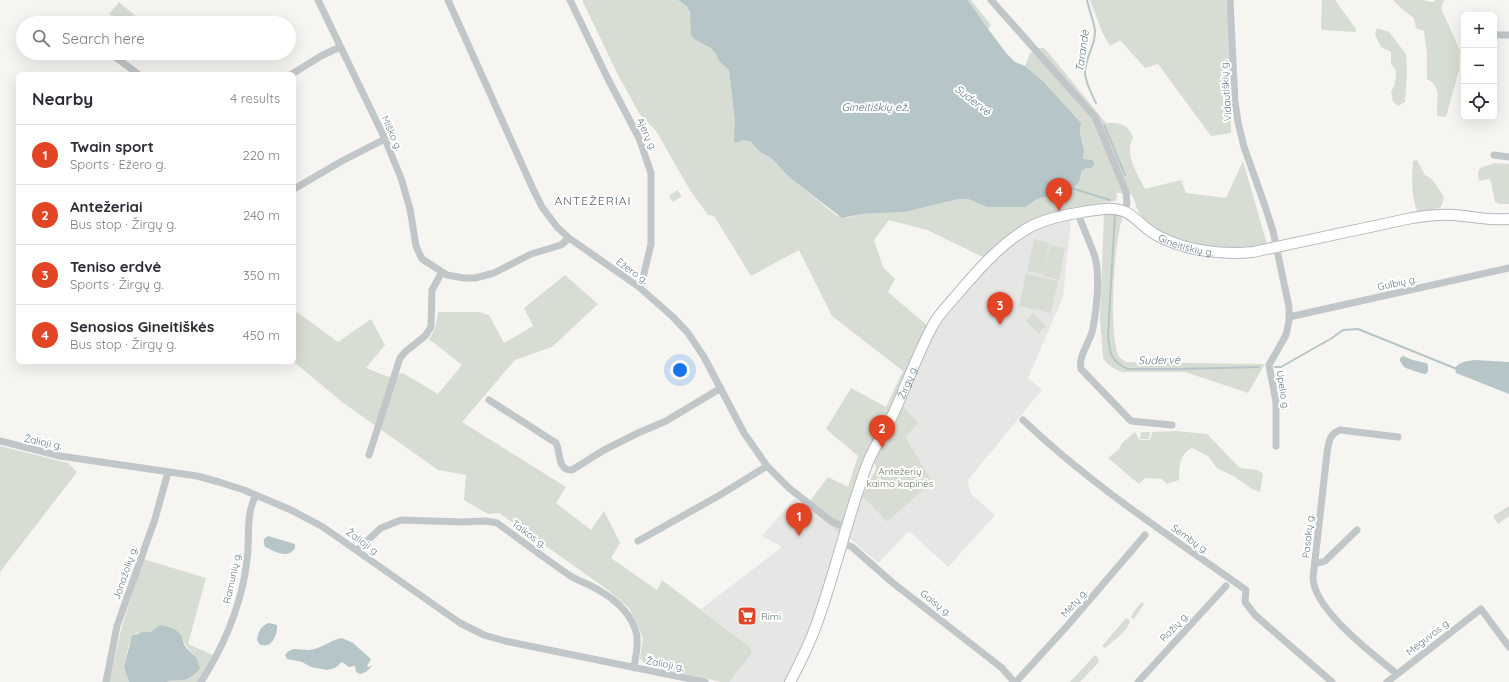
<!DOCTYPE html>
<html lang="en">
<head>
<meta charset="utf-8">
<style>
  body { margin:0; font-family:Quicksand,sans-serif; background:#f2f2f3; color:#2b2b33 }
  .controls { position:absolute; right:12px; top:12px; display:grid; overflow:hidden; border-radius:6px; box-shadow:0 4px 16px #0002 }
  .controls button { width:36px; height:36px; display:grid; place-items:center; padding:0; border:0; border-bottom:1px solid #e1e1e2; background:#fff; color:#2b2b33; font:20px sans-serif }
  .you { position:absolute; left:680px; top:370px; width:14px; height:14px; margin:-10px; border:3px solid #fff; border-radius:50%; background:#1a73e8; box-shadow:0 0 0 6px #1a73e833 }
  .badge { display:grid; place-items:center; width:26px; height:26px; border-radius:50%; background:#e24426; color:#fff; font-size:13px; font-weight:700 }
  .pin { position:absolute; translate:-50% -33px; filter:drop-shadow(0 1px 2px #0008) }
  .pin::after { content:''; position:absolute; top:21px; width:14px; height:12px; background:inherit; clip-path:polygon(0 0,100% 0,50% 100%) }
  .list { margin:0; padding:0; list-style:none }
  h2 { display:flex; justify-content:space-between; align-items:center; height:52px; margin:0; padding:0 16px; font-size:17px }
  h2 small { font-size:13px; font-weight:400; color:#7c7c81 }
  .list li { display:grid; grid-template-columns:26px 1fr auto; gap:12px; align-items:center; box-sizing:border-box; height:60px; padding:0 16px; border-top:1px solid #e1e1e2 }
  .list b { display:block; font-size:15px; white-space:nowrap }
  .list p { margin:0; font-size:13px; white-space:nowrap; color:#7c7c81 }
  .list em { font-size:13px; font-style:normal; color:#7c7c81 }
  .icon { flex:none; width:22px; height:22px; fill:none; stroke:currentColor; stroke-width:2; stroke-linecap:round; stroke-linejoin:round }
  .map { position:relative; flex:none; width:1509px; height:682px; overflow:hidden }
  .search { position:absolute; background:#fff; box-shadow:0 4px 16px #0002; left:16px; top:16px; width:280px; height:44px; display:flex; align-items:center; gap:10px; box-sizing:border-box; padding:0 14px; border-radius:22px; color:#7c7c81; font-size:15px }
  .panel { position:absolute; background:#fff; box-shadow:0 4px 16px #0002; left:16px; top:72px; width:280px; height:292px; border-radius:6px }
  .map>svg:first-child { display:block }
  .built { fill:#e6e7e5 }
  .green { fill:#d7ddd3 }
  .water { fill:#b6c5c7 }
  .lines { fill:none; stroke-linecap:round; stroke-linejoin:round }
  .stream { stroke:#b6c5c7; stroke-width:2 }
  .secondary-casing { stroke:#b3b9bd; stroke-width:12 }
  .street { stroke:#c1c6c8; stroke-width:7 }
  .secondary { stroke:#fff; stroke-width:10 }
  .labels { text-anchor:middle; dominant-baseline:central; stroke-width:4; stroke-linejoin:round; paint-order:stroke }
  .street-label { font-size:10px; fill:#657883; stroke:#fff }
  .park-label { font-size:10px; fill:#6a7a63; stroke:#fff }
  .poi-label { font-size:10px; fill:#657883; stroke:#fff; text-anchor:start }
  .water-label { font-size:11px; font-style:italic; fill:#607a7f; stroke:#fff }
  .quarter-label { font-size:12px; letter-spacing:1px; fill:#536068; stroke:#fff }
</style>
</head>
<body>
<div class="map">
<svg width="1509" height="682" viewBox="0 0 1509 682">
  <rect width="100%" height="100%" fill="#f6f5f2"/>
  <path class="built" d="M1071 220 1063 297 1028 378 1042 390 968 480 970 493 995 515 948 567 909 531 878 563 849 538 862 496 887 522 931 479 905 437 902 405 935 328 974 281 1006 250 1026 235 1043 227Z
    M795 498 839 533 814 618 786 682H729L752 651 750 647 701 609 782 547 762 536Z"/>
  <path class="green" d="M582 0H678C693 11 691 18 692 35L711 48 716 54 719 61 729 70 735 122 736 143 744 140 751 142 760 152 771 158 790 178 837 216 847 218 861 214 905 212 958 199H968L987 207H1026L1037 199 1067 192 1081 177 1082 171 1087 168H1091V160L1083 159 1084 150 1080 134 1081 123 1043 81 1025 66 1030 53 1039 48H1044L1047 51 1106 123C1120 123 1128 123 1133 138 1124 155 1137 173 1145 189L1181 180 1186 193 1226 198 1243 161 1267 244C1261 245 1255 247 1249 248 1218 252 1163 242 1142 217 1137 211 1135 202 1132 195L1122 193H1116L1117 198 1115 201 1071 208 1044 216 985 258 927 230 889 220 874 240 883 267 895 279 888 292 928 326 891 411 858 476 839 533 806 506 828 477 848 487 858 456 826 429 851 388 886 407 903 371 832 316 799 250 751 276 714 216 708 215 690 190 656 131 639 113 618 75Z
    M968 0H971L991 25 988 29Z
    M1090 0H1226L1229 32 1231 133 1211 136 1158 64 1145 68 1120 40 1110 46 1102 32Z
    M1322 0H1335L1356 29V32L1322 30 1321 28Z
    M1393 0H1423L1430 2H1435V0H1444L1441 8 1460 51 1459 70 1446 117 1437 116C1436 101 1443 87 1427 79V53L1424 31 1416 28 1414 18 1403 10Z
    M119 2 144 23H120L109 14Z
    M1377 28 1389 32 1406 54 1407 71 1405 102 1398 106 1393 102 1391 92 1395 84 1396 70 1391 64V52L1381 47 1375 35Z
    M1417 160 1425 175 1432 179 1444 197 1441 207 1430 211H1417C1411 194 1412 179 1413 161Z
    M1494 163 1509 164V204H1500L1495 202 1491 181 1489 179 1479 181 1478 173 1480 168Z
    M677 190 682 196 673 202 669 196Z
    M1118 212 1122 219C1114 246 1108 332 1119 357L1126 362 1265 364 1248 393 1185 372H1122C1114 369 1107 365 1103 358L1100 319 1104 214Z
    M1034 239 1049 243 1044 271 1050 245 1065 248 1059 280 1043 276V274L1027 271Z
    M1026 274 1058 281 1051 313 1019 306Z
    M565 275 598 304 552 347 515 360 462 422 566 487 556 503 591 530 604 511 620 543 611 558 657 590 662 580 750 647 752 651 751 654 729 682H721L645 665 640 658 643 639 637 623 629 608 608 590 499 513 488 514 464 500 466 475 438 470 342 402 294 362V316L297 312 338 342 371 319 385 345 366 368 389 377 403 373 438 394 462 365 429 339 435 329 438 312H479L489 315 504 343 533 326 524 308Z
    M1033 313 1046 326 1039 334 1026 321Z
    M902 405 918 423 905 437 931 479 930 484 887 522 862 496 876 469 874 460Z
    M1176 431 1207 434 1240 468 1258 470 1263 474 1260 492 1252 489 1235 477 1217 468 1208 456 1192 448C1178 455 1180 467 1179 480L1167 484 1162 479 1145 478 1139 484 1108 458 1119 449 1122 443 1135 432 1140 440H1150L1152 432Z
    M1141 432H1150L1149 439H1140Z
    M0 446 68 463 77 472 0 572Z
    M1509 506V516L1498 524 1493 516Z
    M143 559 206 578 188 644 213 655 198 682H167L171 680H183L200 669C199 652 187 653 182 637L151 632 136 633 129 644 124 667 129 682H109L122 626Z
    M1142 602 1144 604 1134 619 1131 617 1134 611Z
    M1126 618 1130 621C1128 631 1112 642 1105 648L1102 646Z
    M1095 655 1098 658 1099 662 1080 682H1070Z"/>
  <path class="water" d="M678 0H968L988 29 1007 54 1015 62 1025 66 1043 81 1081 123 1080 134 1084 150 1083 159 1093 160 1094 165 1091 168H1087L1082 171 1079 182 1072 189 1060 194 1037 199 1026 207H987L968 199H958L905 212 861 214 842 218 790 178 771 158 760 152 751 142 744 140 736 143 734 141 735 122 729 70 719 61 716 54 711 48 694 39 691 35 690 13 687 7Z
    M1403 356 1413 360 1426 363 1428 365V371L1426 374C1422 374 1408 369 1404 367L1400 361V358Z
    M1475 360 1509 362V394L1456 373 1455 368C1460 361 1468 361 1475 360Z
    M268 536 295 544V548C288 560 274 551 265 547 263 541 263 539 268 536Z
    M269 623 277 625C278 631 274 644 267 645 266 646 261 645 260 645L257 640C258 632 261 625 269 623Z
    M160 625C168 626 178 629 182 637 183 640 183 643 185 646 192 656 198 653 200 669 195 673 190 679 183 680 177 681 173 679 167 682H129L124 667 132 636 142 632H151Z
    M342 638 353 643 371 659 367 666 369 667 373 665 366 672 360 674 356 672 355 666 349 667 342 662 335 668 327 670 311 667 302 662 287 659 285 655C293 645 299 651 309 650 321 649 330 640 342 638Z"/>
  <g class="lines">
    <path class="stream" d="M1087 0C1089 10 1094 21 1095 31 1096 45 1084 59 1085 74 1086 84 1092 94 1096 103
      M1104 125 1125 175
      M1071 188 1110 200
      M1115 213 1108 336C1110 353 1110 361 1128 369H1180L1259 367
      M1275 367H1281L1332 338 1343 330 1358 329 1457 369"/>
    <g class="secondary-casing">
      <g id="secondary">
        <path id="s1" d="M790 682C800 663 810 643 817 623 836 570 848 515 868 462 876 443 888 427 896 408 908 381 918 353 932 327 937 316 947 306 955 297 976 272 1001 243 1030 227 1048 217 1083 211 1104 209 1133 206 1137 226 1160 237 1187 251 1223 255 1253 252L1412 218C1425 216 1439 214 1453 215 1471 216 1490 221 1509 219"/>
      </g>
    </g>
    <path class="street" d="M318 0 385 139 401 178 410 209 416 246 422 259 447 275 464 278H475L494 273 531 254 561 245 569 238
      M448 0 533 189 542 207 557 227 569 238 639 287 673 317 688 333 704 357 744 433 767 466 789 488 831 521 846 528
      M570 0 608 79 639 138 651 173V244L642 282 639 287
      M991 0 1095 117 1126 192 1127 204 1124 210
      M1230 0 1235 102 1238 122 1244 147 1264 203 1273 231 1289 307V321L1286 335 1269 365 1276 402V446
      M1494 35H1509
      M114 56 138 74
      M292 74 321 56 340 47
      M1494 155 1509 157
      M294 189 342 161 385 139
      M1078 213C1083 228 1090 242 1095 257 1100 276 1097 308 1093 328 1091 341 1078 355 1081 369L1131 421 1172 425
      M1289 317 1509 268
      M489 400 556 443C561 452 557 471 572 470L604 450 638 433 666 421 721 388
      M1023 420C1091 485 1170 536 1246 590L1245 602 1255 615 1332 682
      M0 441 60 456 197 476 219 482 244 490 291 510 323 527 460 623 484 635 505 641 705 682
      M369 455 400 358 405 352 425 336 431 327 432 290 442 272
      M638 541 720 495 767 466
      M842 543 852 547 893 583 1002 668 1014 682
      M357 550 381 528 401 520 462 522 486 521 497 523C522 541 547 560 572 577 581 582 591 585 600 591 613 598 628 611 634 626 640 639 636 654 634 668
      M1315 564 1325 561 1357 530
      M1397 674C1373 654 1314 610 1313 578L1327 453C1329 442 1329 434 1340 430L1398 437
      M106 682 117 626 155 519 168 472
      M201 682C222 649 238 613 245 574 246 565 248 556 248 547 249 530 247 511 256 495
      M1016 682 1068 625 1145 535
      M1138 682 1226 586
      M1387 682 1481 609 1509 647"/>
    <use href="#secondary" class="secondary"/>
  </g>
  <defs>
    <g id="supermarket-square" transform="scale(1)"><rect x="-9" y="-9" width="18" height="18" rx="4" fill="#e24426" stroke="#fff"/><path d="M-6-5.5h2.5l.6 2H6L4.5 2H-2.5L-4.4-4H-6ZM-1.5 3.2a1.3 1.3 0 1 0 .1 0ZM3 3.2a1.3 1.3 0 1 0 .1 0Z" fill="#fff"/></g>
  </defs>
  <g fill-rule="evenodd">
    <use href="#supermarket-square" x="747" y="616"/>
  </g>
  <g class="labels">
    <g class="street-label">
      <text transform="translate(1226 91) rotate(-94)">Vidautiškių g.</text>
      <text transform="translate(392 133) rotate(66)">Miško g.</text>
      <text transform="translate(647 134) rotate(66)">Ajerų g.</text>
      <text stroke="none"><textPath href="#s1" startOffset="693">Gineitiškių g.</textPath></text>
      <text transform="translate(632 271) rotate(36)">Ežero g.</text>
      <text transform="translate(1397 283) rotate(-12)">Gulbių g.</text>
      <text stroke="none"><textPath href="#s1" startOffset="323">Žirgų g.</textPath></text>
      <text transform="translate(1283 390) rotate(81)">Upelio g.</text>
      <text transform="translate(43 442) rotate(12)">Žalioji g.</text>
      <text transform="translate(529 534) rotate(36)">Taikos g.</text>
      <text transform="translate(1308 536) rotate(-84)">Pasakų g.</text>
      <text transform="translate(1190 539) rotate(35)">Sembų g.</text>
      <text transform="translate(363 542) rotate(36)">Žalioji g.</text>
      <text transform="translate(125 573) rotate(-71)">Jonažolių g.</text>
      <text transform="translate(232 578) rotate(-78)">Ramunių g.</text>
      <text transform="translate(936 603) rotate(38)">Gaisų g.</text>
      <text transform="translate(1074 603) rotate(-49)">Mėtų g.</text>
      <text transform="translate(1174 627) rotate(-47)">Rožių g.</text>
      <text transform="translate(1428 637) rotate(-38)">Mėguvos g.</text>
      <text transform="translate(665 664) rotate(11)">Žalioji g.</text>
    </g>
    <g class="park-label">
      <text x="900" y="471">Antežerių<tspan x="900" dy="12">kaimo kapinės</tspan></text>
    </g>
    <g class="poi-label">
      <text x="761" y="616">Rimi</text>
    </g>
    <g class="water-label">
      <text transform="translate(1082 51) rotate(-82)">Tarandė</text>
      <text transform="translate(973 100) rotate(38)">Sudervė</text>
      <text x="875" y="107">Gineitiškių ež.</text>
      <text transform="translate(1159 360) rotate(-1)">Sudervė</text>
    </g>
    <g class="quarter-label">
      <text x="593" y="200">ANTEŽERIAI</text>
    </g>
  </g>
</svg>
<div class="controls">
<button>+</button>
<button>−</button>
<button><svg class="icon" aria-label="locate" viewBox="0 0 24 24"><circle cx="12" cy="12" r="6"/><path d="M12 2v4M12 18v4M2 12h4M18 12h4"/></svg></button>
</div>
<div class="you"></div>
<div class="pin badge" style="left:799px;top:536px">1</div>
<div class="pin badge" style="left:882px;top:448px">2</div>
<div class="pin badge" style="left:1000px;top:325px">3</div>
<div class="pin badge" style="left:1059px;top:211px">4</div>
<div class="search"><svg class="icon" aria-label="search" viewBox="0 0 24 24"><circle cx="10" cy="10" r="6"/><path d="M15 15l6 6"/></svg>Search here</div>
<section class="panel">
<h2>Nearby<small>4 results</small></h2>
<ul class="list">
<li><span class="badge">1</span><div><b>Twain sport</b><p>Sports · Ežero g.</p></div><em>220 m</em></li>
<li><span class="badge">2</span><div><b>Antežeriai</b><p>Bus stop · Žirgų g.</p></div><em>240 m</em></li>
<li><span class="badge">3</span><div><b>Teniso erdvė</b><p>Sports · Žirgų g.</p></div><em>350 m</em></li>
<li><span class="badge">4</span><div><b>Senosios Gineitiškės</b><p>Bus stop · Žirgų g.</p></div><em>450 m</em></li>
</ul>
</section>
</div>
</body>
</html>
